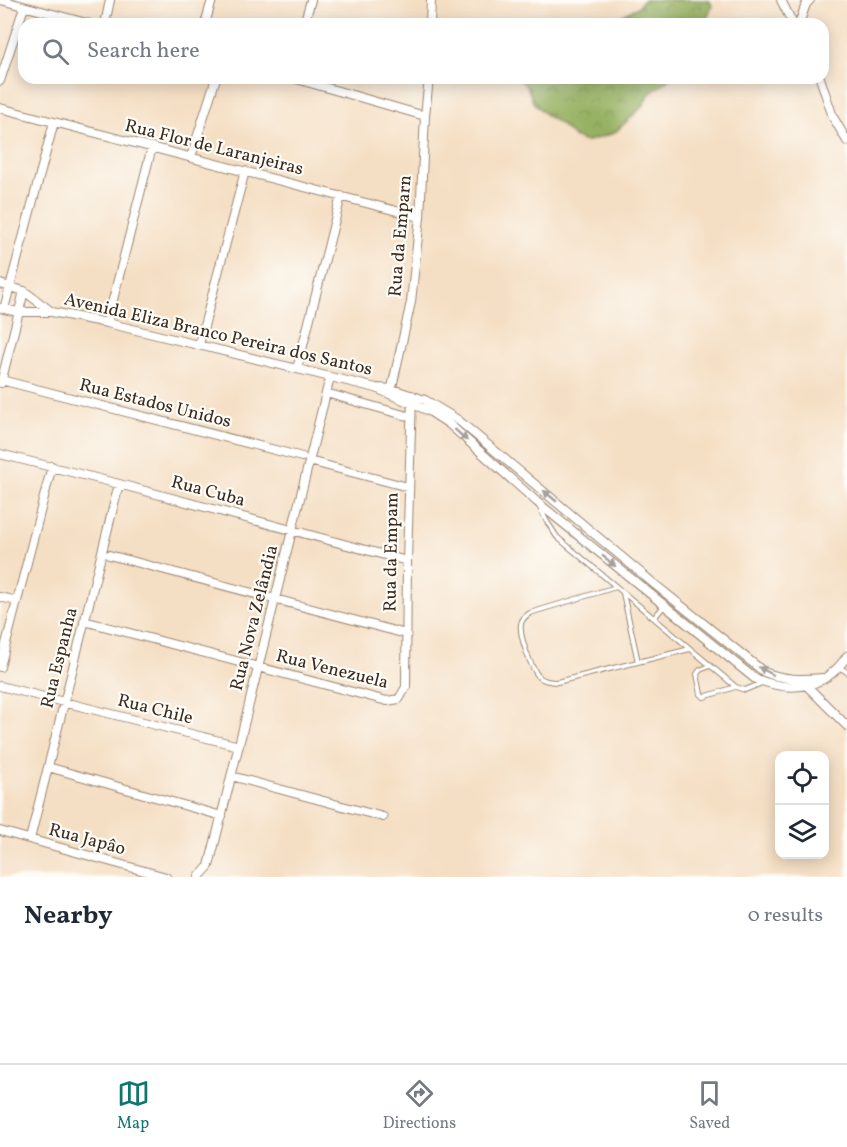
<!DOCTYPE html>
<html lang="en">
<head>
<meta charset="utf-8">
<style>
  body { margin:0; font-family:Vollkorn,serif; background:#f6f6f7; color:#1f2937 }
  .controls { position:absolute; right:18px; bottom:18px; display:grid; overflow:hidden; border-radius:12px; box-shadow:0 3px 15px #0003 }
  .controls button { width:54px; height:54px; display:grid; place-items:center; padding:0; border:0; border-bottom:2px solid #e0e1e3; background:#fff; color:#1f2937; font:30px sans-serif }
  .list { margin:0; padding:0; list-style:none }
  h2 { display:flex; justify-content:space-between; align-items:center; height:78px; margin:0; padding:0 24px; font-size:26px }
  h2 small { font-size:20px; font-weight:400; color:#747a83 }
  .icon { flex:none; width:33px; height:33px; fill:none; stroke:currentColor; stroke-width:2; stroke-linecap:round; stroke-linejoin:round }
  .map { position:relative; flex:none; width:847px; height:877px; overflow:hidden }
  .search { position:absolute; background:#fff; box-shadow:0 3px 15px #0003; left:18px; right:18px; top:18px; height:66px; display:flex; align-items:center; gap:15px; box-sizing:border-box; padding:0 21px; border-radius:18px; color:#747a83; font-size:22px }
  .sheet { height:186px; background:#fff }
  nav { display:flex; justify-content:space-around; align-items:center; box-sizing:border-box; height:84px; border-top:2px solid #e0e1e3; background:#fff; font-size:16px; color:#747a83 }
  nav a { display:grid; justify-items:center; gap:3px }
  nav .on { color:#0f766e }
  .map>svg:first-child { display:block }
  .forest { fill:url(#forest-crowns); stroke:#686e40; stroke-width:1.5 }
  .lines { fill:none; stroke-linecap:round; stroke-linejoin:round }
  .lane-casing { stroke:#988471; stroke-width:6 }
  .street-casing { stroke:#988471; stroke-width:10 }
  .lane { stroke:#fff; stroke-width:4 }
  .street { stroke:#fff; stroke-width:8 }
  .oneway { fill:#a79f9a }
  .labels { text-anchor:middle; dominant-baseline:central; stroke-width:4.5; stroke-linejoin:round; paint-order:stroke }
  .street-label { font-size:18px; fill:#3b2a1e; stroke:#fdfcf7 }
</style>
</head>
<body>
<div class="map">
<svg width="847" height="877" viewBox="0 0 847 877">
  <defs>
    <pattern id="forest-crowns" width="20" height="18" patternUnits="userSpaceOnUse" patternTransform="scale(1.5)"><rect width="20" height="18" fill="#96b162"/><path d="M2 6a3 3 0 1 1 6 0M12 15a3 3 0 1 1 6 0" fill="none" stroke="#7c9050"/></pattern>
  </defs>
  <rect width="100%" height="100%" fill="#fdfcf7"/>
  <filter id="ink" filterUnits="userSpaceOnUse"><feTurbulence type="fractalNoise" baseFrequency=".0167" numOctaves="2"/><feDisplacementMap in="SourceGraphic" scale="12" xChannelSelector="R" yChannelSelector="G"/><feConvolveMatrix kernelMatrix="1 2 1 2 8 2 1 2 1" color-interpolation-filters="sRGB"/></filter>
  <filter id="wash" filterUnits="userSpaceOnUse"><feTurbulence type="fractalNoise" baseFrequency=".008" numOctaves="4" result="noise"/><feDisplacementMap in="SourceGraphic" scale="24" xChannelSelector="R" yChannelSelector="G"/><feGaussianBlur stdDeviation="1.35" result="paint"/><feColorMatrix in="noise" values="0 0 0 0 0 0 0 0 0 0 0 0 0 0 0 0 0 1.4 0 .05"/><feComposite in="paint" operator="in"/></filter>
  <g filter="url(#wash)">
    <rect width="100%" height="100%" fill="#f5dfc4"/>
    <path class="forest" d="M643 0H708L712 5 705 24H608L638 7Z
      M518 78H671L648 95 643 106 614 133 585 142 574 137 560 124 547 116 533 102 528 88Z"/>
  </g>
  <g filter="url(#ink)">
    <g class="lines">
      <g class="lane-casing">
        <path id="lane" d="M539 506 546 520 557 537 736 687 745 690 762 683
          M616 587 530 613C526 616 522 618 521 624 519 636 531 668 539 677 544 681 550 682 557 682L690 649
          M623 593 638 662
          M654 618 664 606
          M710 666 700 670 697 674 701 694 704 697 735 687
          M839 667 847 672"/>
      </g>
      <g class="street-casing">
        <path id="street" d="M1 0 90 24
          M781 0 793 24
          M105 24 110 0
          M205 24 212 0
          M304 24 311 0
          M430 24 431 0
          M799 24 806 4 810 0
          M293 78 425 116
          M820 78 833 117 847 141
          M0 81 24 7
          M0 108 420 217
          M191 157 216 78
          M0 284 24 291 52 312
          M0 308 18 312H52L107 323 376 388 392 389 425 400 458 420 653 583 764 672C784 680 802 680 823 678
          M4 309 54 122
          M107 323 152 147
          M199 345 245 171
          M297 369 341 196
          M1 380 302 457
          M1 383 24 291
          M378 389 429 411 449 424 537 502 754 678C789 693 825 690 847 656
          M391 392 411 302 420 217 425 116 429 78
          M326 393 411 417
          M0 454 119 484 407 561
          M309 461 408 487
          M109 555 406 634
          M0 597 17 601
          M84 621 387 701 399 699 406 687 407 561 412 395
          M0 667 52 466
          M0 686 239 746
          M807 686 847 726
          M48 767 222 816
          M231 776 383 817
          M0 831 166 877
          M30 839 119 484
          M199 877 209 866 330 377"/>
      </g>
      <use href="#lane" class="lane"/>
      <use href="#street" class="street"/>
    </g>
    <defs><path id="oneway-solid" d="M-6-.8H1V-3.2L6.5 0L1 3.2V.8H-6Z" transform="scale(1.5)"/></defs>
    <g class="oneway">
      <use href="#oneway-solid" transform="translate(461 435) rotate(42)"/>
      <use href="#oneway-solid" transform="translate(550 496) rotate(-140)"/>
      <use href="#oneway-solid" transform="translate(609 561) rotate(39)"/>
      <use href="#oneway-solid" transform="translate(766 671) rotate(-152)"/>
    </g>
  </g>
  <g class="labels">
    <g class="street-label">
      <text transform="translate(214 148) rotate(14)">Rua Flor de Laranjeiras</text>
      <text transform="translate(401 236) rotate(-85)">Rua da Emparn</text>
      <text transform="translate(218 335) rotate(13)">Avenida Eliza Branco Pereira dos Santos</text>
      <text transform="translate(155 404) rotate(14)">Rua Estados Unidos</text>
      <text transform="translate(208 492) rotate(15)">Rua Cuba</text>
      <text transform="translate(392 552) rotate(-89)">Rua da Empam</text>
      <text transform="translate(255 618) rotate(-76)">Rua Nova Zelândia</text>
      <text transform="translate(60 658) rotate(-76)">Rua Espanha</text>
      <text transform="translate(332 670) rotate(14)">Rua Venezuela</text>
      <text transform="translate(155 710) rotate(14)">Rua Chile</text>
      <text transform="translate(87 840) rotate(15)">Rua Japâo</text>
    </g>
  </g>
</svg>
<div class="controls">
<button><svg class="icon" aria-label="locate" viewBox="0 0 24 24"><circle cx="12" cy="12" r="6"/><path d="M12 2v4M12 18v4M2 12h4M18 12h4"/></svg></button>
<button><svg class="icon" aria-label="layers" viewBox="0 0 24 24"><path d="M12 4l9 5-9 5-9-5zM3 14l9 5 9-5"/></svg></button>
</div>
<div class="search"><svg class="icon" aria-label="search" viewBox="0 0 24 24"><circle cx="10" cy="10" r="6"/><path d="M15 15l6 6"/></svg>Search here</div>
</div>
<section class="sheet">
<h2>Nearby<small>0 results</small></h2>
<ul class="list">
</ul>
</section>
<nav>
<a class="on"><svg class="icon" aria-label="map" viewBox="0 0 24 24"><path d="M3 6l6-2 6 2 6-2v14l-6 2-6-2-6 2zM9 4v14M15 6v14"/></svg>Map</a>
<a><svg class="icon" aria-label="directions" viewBox="0 0 24 24"><path d="M12 3l9 9-9 9-9-9zM9 14v-3h6M13 9l2 2-2 2"/></svg>Directions</a>
<a><svg class="icon" aria-label="saved" viewBox="0 0 24 24"><path d="M7 4h10v16l-5-4-5 4z"/></svg>Saved</a>
</nav>
</body>
</html>
